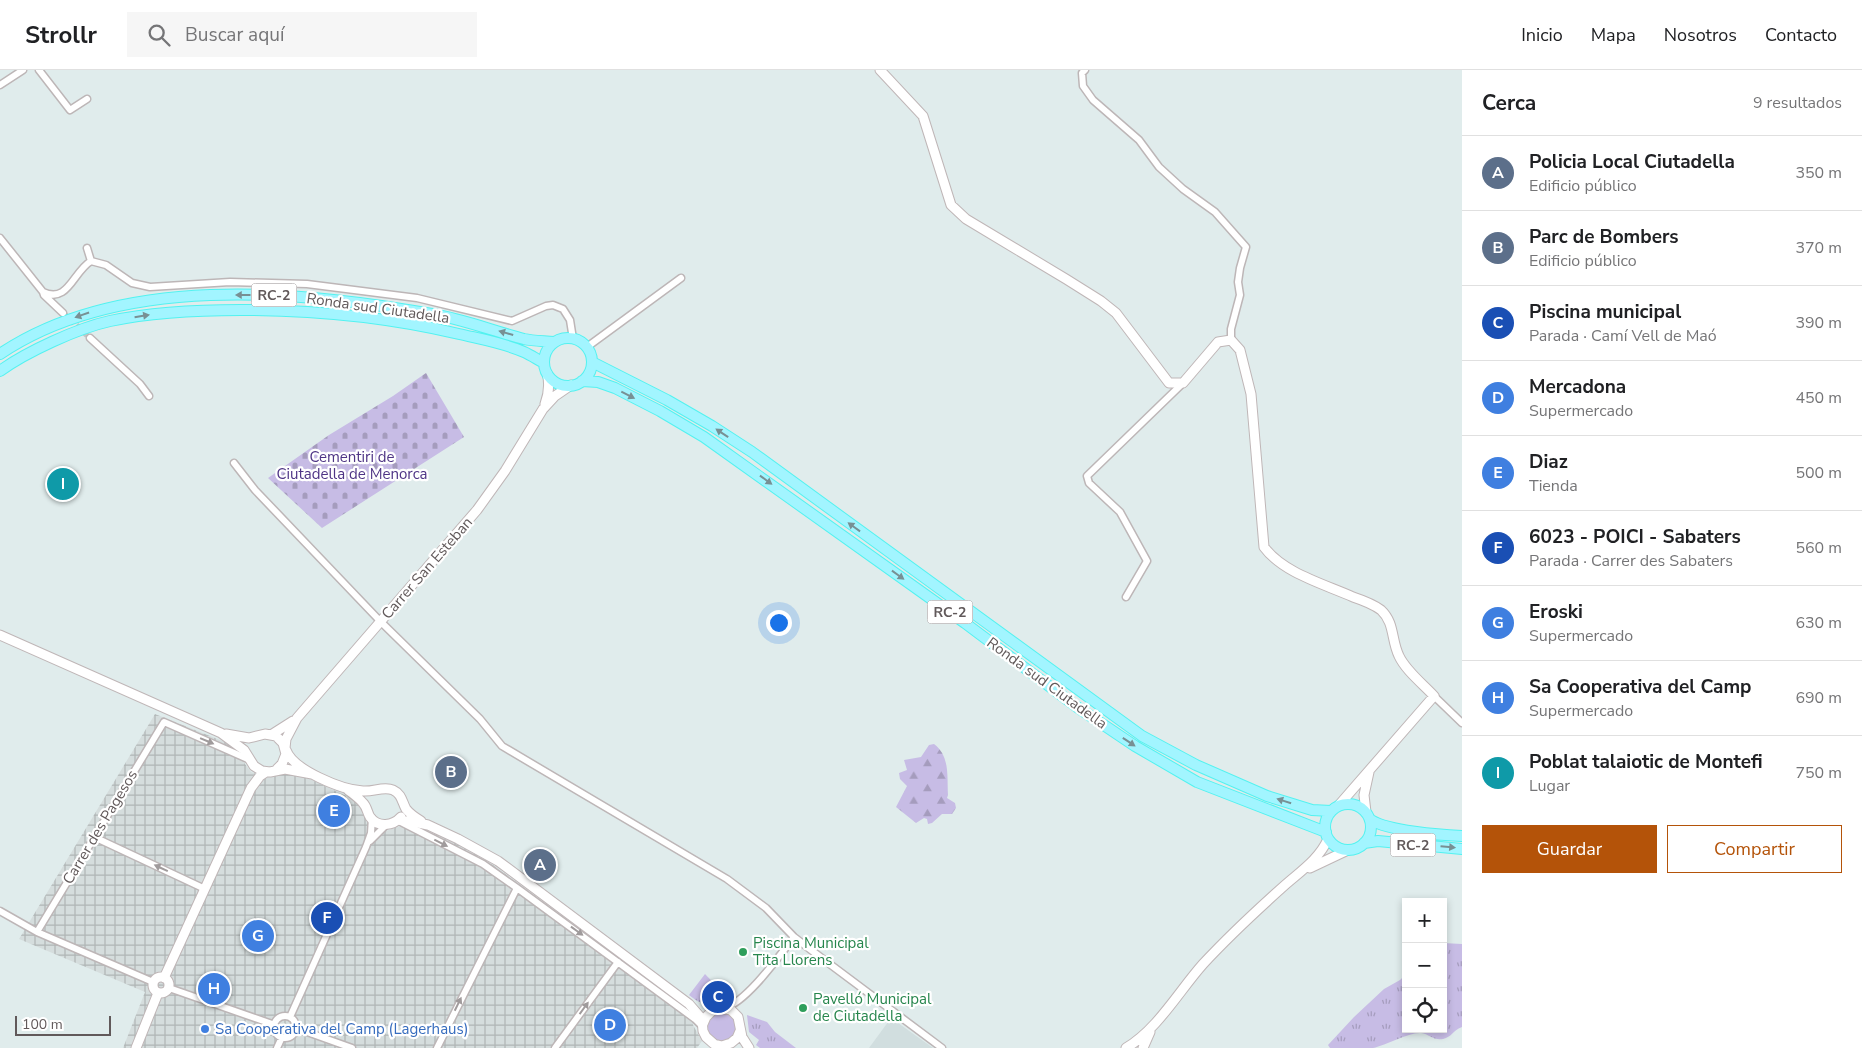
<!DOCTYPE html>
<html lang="es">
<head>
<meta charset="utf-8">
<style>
  body { margin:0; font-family:"Nunito Sans",sans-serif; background:#f6f6f6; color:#202124 }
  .controls { position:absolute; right:15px; bottom:15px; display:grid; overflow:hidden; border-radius:0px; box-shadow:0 2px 8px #0003 }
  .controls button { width:45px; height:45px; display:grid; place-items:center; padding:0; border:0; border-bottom:1px solid #e0e0e0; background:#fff; color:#202124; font:25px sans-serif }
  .scale { position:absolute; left:15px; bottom:12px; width:96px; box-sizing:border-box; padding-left:5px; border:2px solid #61595a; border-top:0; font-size:14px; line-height:18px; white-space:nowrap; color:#61595a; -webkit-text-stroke:4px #fff; paint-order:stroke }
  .you { position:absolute; left:778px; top:552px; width:18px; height:18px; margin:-12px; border:4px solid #fff; border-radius:50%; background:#1a73e8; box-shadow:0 0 0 8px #1a73e833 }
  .badge { display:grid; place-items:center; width:32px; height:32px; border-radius:50%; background:#b45309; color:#fff; font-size:16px; font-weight:700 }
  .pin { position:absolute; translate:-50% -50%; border:2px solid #fff; box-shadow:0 1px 5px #0006 }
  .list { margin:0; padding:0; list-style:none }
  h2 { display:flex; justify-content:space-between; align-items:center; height:65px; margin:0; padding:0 20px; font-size:21px }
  h2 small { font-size:16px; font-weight:400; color:#757577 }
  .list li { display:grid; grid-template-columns:32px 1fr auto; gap:15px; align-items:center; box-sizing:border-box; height:75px; padding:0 20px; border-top:1px solid #e0e0e0 }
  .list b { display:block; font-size:19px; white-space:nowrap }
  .list p { margin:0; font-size:16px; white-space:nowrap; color:#757577 }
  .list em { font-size:16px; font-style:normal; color:#757577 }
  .actions { display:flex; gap:10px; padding:15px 20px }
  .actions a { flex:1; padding:11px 0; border:1px solid #b45309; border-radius:0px; text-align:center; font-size:18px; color:#b45309 }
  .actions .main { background:#b45309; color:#fff }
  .icon { flex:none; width:28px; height:28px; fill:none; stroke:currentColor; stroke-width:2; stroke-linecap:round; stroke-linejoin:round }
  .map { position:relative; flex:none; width:1462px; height:978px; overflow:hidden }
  header { display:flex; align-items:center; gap:30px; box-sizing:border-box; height:70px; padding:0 25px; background:#fff; border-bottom:1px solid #e0e0e0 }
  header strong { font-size:24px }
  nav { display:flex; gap:28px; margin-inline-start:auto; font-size:18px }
  .search { width:350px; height:45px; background:#f6f6f6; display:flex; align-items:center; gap:12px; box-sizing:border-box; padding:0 18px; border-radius:0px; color:#757577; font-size:19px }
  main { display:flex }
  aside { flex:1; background:#fff }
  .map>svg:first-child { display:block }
  .industrial { fill:url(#industrial-grid) }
  .education { fill:#d1dedf }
  .green { fill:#c7bce5 }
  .forest { fill:url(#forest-firs) }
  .cemetery { fill:url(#cemetery-stones) }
  .park { fill:url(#park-tufts) }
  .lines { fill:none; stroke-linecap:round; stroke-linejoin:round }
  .street-tunnel { stroke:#c0c7c8; stroke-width:6; stroke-dasharray:6 3; stroke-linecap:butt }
  .street-casing { stroke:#bdb6b7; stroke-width:9 }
  .secondary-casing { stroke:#bfb6b7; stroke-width:11 }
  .primary-casing { stroke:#53f2f0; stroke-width:12 }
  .street { stroke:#fff; stroke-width:6 }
  .secondary { stroke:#fff; stroke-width:9 }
  .primary { stroke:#a2f5ff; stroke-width:10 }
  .oneway { fill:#789094 }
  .oneway2 { fill:#a09b9c }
  .leisure-dot { fill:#2e9e5b; stroke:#fff; stroke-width:2 }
  .shop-dot { fill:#3f7fe0; stroke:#fff; stroke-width:2 }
  .labels { text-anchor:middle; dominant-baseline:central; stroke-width:4.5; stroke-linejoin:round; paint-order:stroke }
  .shield { fill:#fff; stroke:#908b8c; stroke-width:1 }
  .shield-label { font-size:14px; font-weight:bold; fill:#61595a }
  .street-label { font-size:15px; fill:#61595a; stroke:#fff }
  .park-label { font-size:15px; fill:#4e3485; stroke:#fff }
  .leisure-label { font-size:15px; fill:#27864d; stroke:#fff; text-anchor:start }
  .shop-label { font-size:15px; fill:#366cbe; stroke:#fff; text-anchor:start }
</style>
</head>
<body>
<header>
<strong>Strollr</strong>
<div class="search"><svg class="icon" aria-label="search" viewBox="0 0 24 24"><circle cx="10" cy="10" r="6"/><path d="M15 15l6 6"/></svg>Buscar aquí</div>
<nav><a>Inicio</a><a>Mapa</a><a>Nosotros</a><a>Contacto</a></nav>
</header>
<main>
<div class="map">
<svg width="1462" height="978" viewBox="0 0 1462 978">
  <defs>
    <pattern id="industrial-grid" width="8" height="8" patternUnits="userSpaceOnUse" patternTransform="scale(1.25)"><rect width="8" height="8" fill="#d5dddd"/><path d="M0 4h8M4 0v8" fill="none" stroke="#b0b6b6"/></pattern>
    <pattern id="forest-firs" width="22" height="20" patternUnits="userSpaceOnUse" patternTransform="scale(1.25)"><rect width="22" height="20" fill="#c7bce5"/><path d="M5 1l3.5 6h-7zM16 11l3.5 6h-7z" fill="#a59cbd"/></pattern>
    <pattern id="cemetery-stones" width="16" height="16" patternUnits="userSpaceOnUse" patternTransform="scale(1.25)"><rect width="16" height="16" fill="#c7bce5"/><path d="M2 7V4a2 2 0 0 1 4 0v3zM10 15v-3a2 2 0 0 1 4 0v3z" fill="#a59cbd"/></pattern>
    <pattern id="park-tufts" width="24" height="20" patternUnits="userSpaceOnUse" patternTransform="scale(1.25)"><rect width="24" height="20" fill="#c7bce5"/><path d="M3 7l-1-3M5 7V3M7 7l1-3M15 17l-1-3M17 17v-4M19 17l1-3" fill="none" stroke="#a59cbd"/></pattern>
  </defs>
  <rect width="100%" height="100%" fill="#e0ecec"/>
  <path class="industrial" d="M155 644 230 674 251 702 265 707 280 703 299 704 353 729 360 734 367 753 383 762 410 753 457 774 489 792 692 942 693 955 702 971 697 978H123L145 922 19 869Z"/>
  <path class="education" d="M891 948 933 978H869Z"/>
  <path class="green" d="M708 957a14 14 0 1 1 28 0a14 14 0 1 1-28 0Z"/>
  <path class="forest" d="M934 674C950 686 947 706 948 725L947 728 955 733 956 738 952 744H942L932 753 928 754 927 749 924 748 916 753 896 737 907 716 900 709 899 703 907 700 904 690 921 687 929 675Z"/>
  <path class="cemetery" d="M426 303 464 367 322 458 268 408 329 365 393 326Z"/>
  <path class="park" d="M1443 873 1462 874V957C1452 961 1452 967 1443 969 1434 971 1429 964 1421 963 1409 962 1387 975 1373 978 1360 978 1344 978 1330 978L1328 975 1354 947 1384 919 1400 910 1406 904V959H1443Z
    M705 904 727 927H721L720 925 715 926 716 929C704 936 699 933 689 925Z
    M747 945 767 952 775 962 796 978H760L756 975 759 970 749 962Z"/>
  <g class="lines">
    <path class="street-tunnel" d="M63 243 90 268"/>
    <g class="street-casing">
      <path id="street" d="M39 0 70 40 87 29
        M1085 0 1082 3 1083 16 1093 30 1139 70 1159 97 1183 119 1215 142 1246 177 1240 198 1238 212 1240 225 1231 259V270
        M0 15 23 0
        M0 168 43 222 44 225 63 243
        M91 191 106 195 132 213 150 217 230 212 307 214 417 228 512 251 546 236 553 235 563 239 570 250 573 269
        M43 222C68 234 73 202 91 191L87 178
        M90 268 140 314 149 326
        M587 277 681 208
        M234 393 255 420 381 552 480 649 502 676 727 809 766 838 794 867 815 883 942 978
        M1126 527 1147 491 1120 442 1089 413 1087 406 1183 313
        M1434 626 1462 653
        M399 751 483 794 517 818 695 949 703 957
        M94 767 205 819
        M370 771 386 755
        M0 841 37 862 153 912
        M37 862 164 652 250 690
        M169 918 275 955
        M724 938C746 933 780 885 794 867
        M274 957a11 11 0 1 1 22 0a11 11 0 1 1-22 0Z
        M290 947 366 777 371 763 372 748
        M296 958 352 978
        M277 978 282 967
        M437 978 517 818
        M555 978 618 892"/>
    </g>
    <g class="secondary-casing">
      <path id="secondary" d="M880 0 923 46 951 135 966 149 1066 209 1101 231 1116 243 1169 313H1183L1218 272 1231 270 1240 280 1251 324 1264 477C1283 503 1324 514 1353 527 1362 530 1373 534 1381 540 1395 553 1391 570 1399 586 1406 601 1423 614 1434 626L1339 735
        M545 334C549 323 550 314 547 303
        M0 565 221 663 244 680 254 696 262 701 270 702 285 699 312 704
        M226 664 249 668 265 664 276 666 283 673 286 684 282 694 277 699
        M271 665 293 651
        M285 678 286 669 297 648 477 440 505 401 543 339 555 326 571 315
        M286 680C293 700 342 720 363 721 373 722 384 716 393 720 402 724 402 732 406 739 410 744 416 748 421 751
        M348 720C353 724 359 728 363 733 367 737 367 742 370 747 378 758 393 756 401 747
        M1366 742 1364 725 1369 702
        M398 750 409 751 428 755 458 769 498 791 689 934 702 949 703 961 706 967 714 974 722 976 731 973 737 968 740 961
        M1310 798 1348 780
        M153 915a8 8 0 1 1 16 0a8 8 0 1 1-16 0Z
        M164 908 251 718 260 706 266 702
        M703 954 706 947 713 940 721 938 731 940 738 947 742 967 749 978
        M136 978 158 923
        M1126 978C1157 960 1179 921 1203 894 1228 867 1257 840 1285 815 1301 801 1319 789 1328 769
        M1143 978 1150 962"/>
    </g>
    <g class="primary-casing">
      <path id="primary" d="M544 292a24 24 0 1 1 48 0a24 24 0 1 1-48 0Z
        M0 284C119 204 298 220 432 244 463 249 493 261 524 269 533 271 544 271 554 272
        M592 292 667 330 712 356 752 382 1142 666 1196 695 1267 726 1312 740 1331 741
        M0 301C26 282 78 258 110 251 153 242 198 240 241 240 315 240 387 247 459 264 480 269 504 273 524 282 531 285 538 290 544 293
        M582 311 598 312 615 318 660 341 704 367 965 553 1077 637 1135 676 1197 712 1326 762
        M1325 757a23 23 0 1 1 46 0a23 23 0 1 1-46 0Z
        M1371 750C1389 761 1439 765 1462 766
        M1364 773 1378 771 1462 779"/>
    </g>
    <use href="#street" class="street"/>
    <use href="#secondary" class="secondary"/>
    <use href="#primary" class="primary"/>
  </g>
  <defs><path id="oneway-solid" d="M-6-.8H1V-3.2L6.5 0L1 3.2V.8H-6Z" transform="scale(1.25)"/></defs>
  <g class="oneway">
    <use href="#oneway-solid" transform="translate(243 225) rotate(180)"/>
    <use href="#oneway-solid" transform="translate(82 245) rotate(161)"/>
    <use href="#oneway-solid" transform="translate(142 246) rotate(-9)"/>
    <use href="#oneway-solid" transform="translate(506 263) rotate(-164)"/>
    <use href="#oneway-solid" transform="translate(628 325) rotate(27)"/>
    <use href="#oneway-solid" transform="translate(722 363) rotate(-146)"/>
    <use href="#oneway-solid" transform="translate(766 410) rotate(36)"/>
    <use href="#oneway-solid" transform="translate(854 457) rotate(-144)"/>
    <use href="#oneway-solid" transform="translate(898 505) rotate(36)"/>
    <use href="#oneway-solid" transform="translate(1129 672) rotate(34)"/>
    <use href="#oneway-solid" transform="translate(1284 731) rotate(-162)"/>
    <use href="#oneway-solid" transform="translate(1448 777) rotate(5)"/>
  </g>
  <g class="oneway2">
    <use href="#oneway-solid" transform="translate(207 671) rotate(23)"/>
    <use href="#oneway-solid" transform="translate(441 773) rotate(27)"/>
    <use href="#oneway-solid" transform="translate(161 798) rotate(-155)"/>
    <use href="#oneway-solid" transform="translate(577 861) rotate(36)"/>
    <use href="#oneway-solid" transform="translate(458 934) rotate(-64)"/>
    <use href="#oneway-solid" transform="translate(584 938) rotate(-54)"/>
  </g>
  <g class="leisure-dot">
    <circle cx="743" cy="882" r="5"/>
    <circle cx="803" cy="938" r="5"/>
  </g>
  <circle class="shop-dot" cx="205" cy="959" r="5"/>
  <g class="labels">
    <g class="shield">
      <rect x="251.5" y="213.5" width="45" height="23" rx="4"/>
      <rect x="927.5" y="530.5" width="45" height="23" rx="4"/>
      <rect x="1390.5" y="763.5" width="45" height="23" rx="4"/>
    </g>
    <g class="shield-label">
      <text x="274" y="225">RC-2</text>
      <text x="950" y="542">RC-2</text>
      <text x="1413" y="775">RC-2</text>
    </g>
    <g class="street-label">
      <text transform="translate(378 238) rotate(8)">Ronda sud Ciutadella</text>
      <text transform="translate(427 498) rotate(-49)">Carrer San Esteban</text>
      <text transform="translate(1047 613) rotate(36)">Ronda sud Ciutadella</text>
      <text transform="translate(100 757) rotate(-59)">Carrer des Pagesos</text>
    </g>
    <g class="park-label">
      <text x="352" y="387">Cementiri de<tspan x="352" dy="17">Ciutadella de Menorca</tspan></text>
    </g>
    <g class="leisure-label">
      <text x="753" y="873">Piscina Municipal<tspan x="753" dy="17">Tita Llorens</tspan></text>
      <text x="813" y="929">Pavelló Municipal<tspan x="813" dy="17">de Ciutadella</tspan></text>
    </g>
    <g class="shop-label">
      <text x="215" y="959">Sa Cooperativa del Camp (Lagerhaus)</text>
    </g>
  </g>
</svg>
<div class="controls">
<button>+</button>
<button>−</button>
<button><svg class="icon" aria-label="locate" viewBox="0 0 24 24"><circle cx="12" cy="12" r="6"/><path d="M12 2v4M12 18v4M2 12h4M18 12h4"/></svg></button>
</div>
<div class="scale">100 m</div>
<div class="you"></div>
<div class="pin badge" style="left:540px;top:795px;background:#5c6f8a">A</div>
<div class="pin badge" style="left:451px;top:702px;background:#5c6f8a">B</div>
<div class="pin badge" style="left:718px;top:927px;background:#1a4fb4">C</div>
<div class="pin badge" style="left:610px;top:955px;background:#3f7fe0">D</div>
<div class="pin badge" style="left:334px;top:741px;background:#3f7fe0">E</div>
<div class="pin badge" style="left:327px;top:848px;background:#1a4fb4">F</div>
<div class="pin badge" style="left:258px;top:866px;background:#3f7fe0">G</div>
<div class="pin badge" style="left:214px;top:919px;background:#3f7fe0">H</div>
<div class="pin badge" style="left:63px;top:414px;background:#0f9aa8">I</div>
</div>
<aside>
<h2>Cerca<small>9 resultados</small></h2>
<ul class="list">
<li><span class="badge" style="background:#5c6f8a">A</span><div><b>Policia Local Ciutadella</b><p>Edificio público</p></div><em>350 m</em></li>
<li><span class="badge" style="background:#5c6f8a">B</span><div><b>Parc de Bombers</b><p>Edificio público</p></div><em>370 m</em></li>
<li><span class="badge" style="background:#1a4fb4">C</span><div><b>Piscina municipal</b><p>Parada · Camí Vell de Maó</p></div><em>390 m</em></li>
<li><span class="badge" style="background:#3f7fe0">D</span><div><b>Mercadona</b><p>Supermercado</p></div><em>450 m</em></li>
<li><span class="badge" style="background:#3f7fe0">E</span><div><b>Diaz</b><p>Tienda</p></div><em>500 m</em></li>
<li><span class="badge" style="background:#1a4fb4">F</span><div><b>6023 - POICI - Sabaters</b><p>Parada · Carrer des Sabaters</p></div><em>560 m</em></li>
<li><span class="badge" style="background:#3f7fe0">G</span><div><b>Eroski</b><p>Supermercado</p></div><em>630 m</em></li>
<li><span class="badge" style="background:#3f7fe0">H</span><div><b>Sa Cooperativa del Camp</b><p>Supermercado</p></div><em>690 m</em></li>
<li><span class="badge" style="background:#0f9aa8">I</span><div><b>Poblat talaiotic de Montefi</b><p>Lugar</p></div><em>750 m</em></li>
</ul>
<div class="actions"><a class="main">Guardar</a><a>Compartir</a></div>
</aside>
</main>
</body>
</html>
